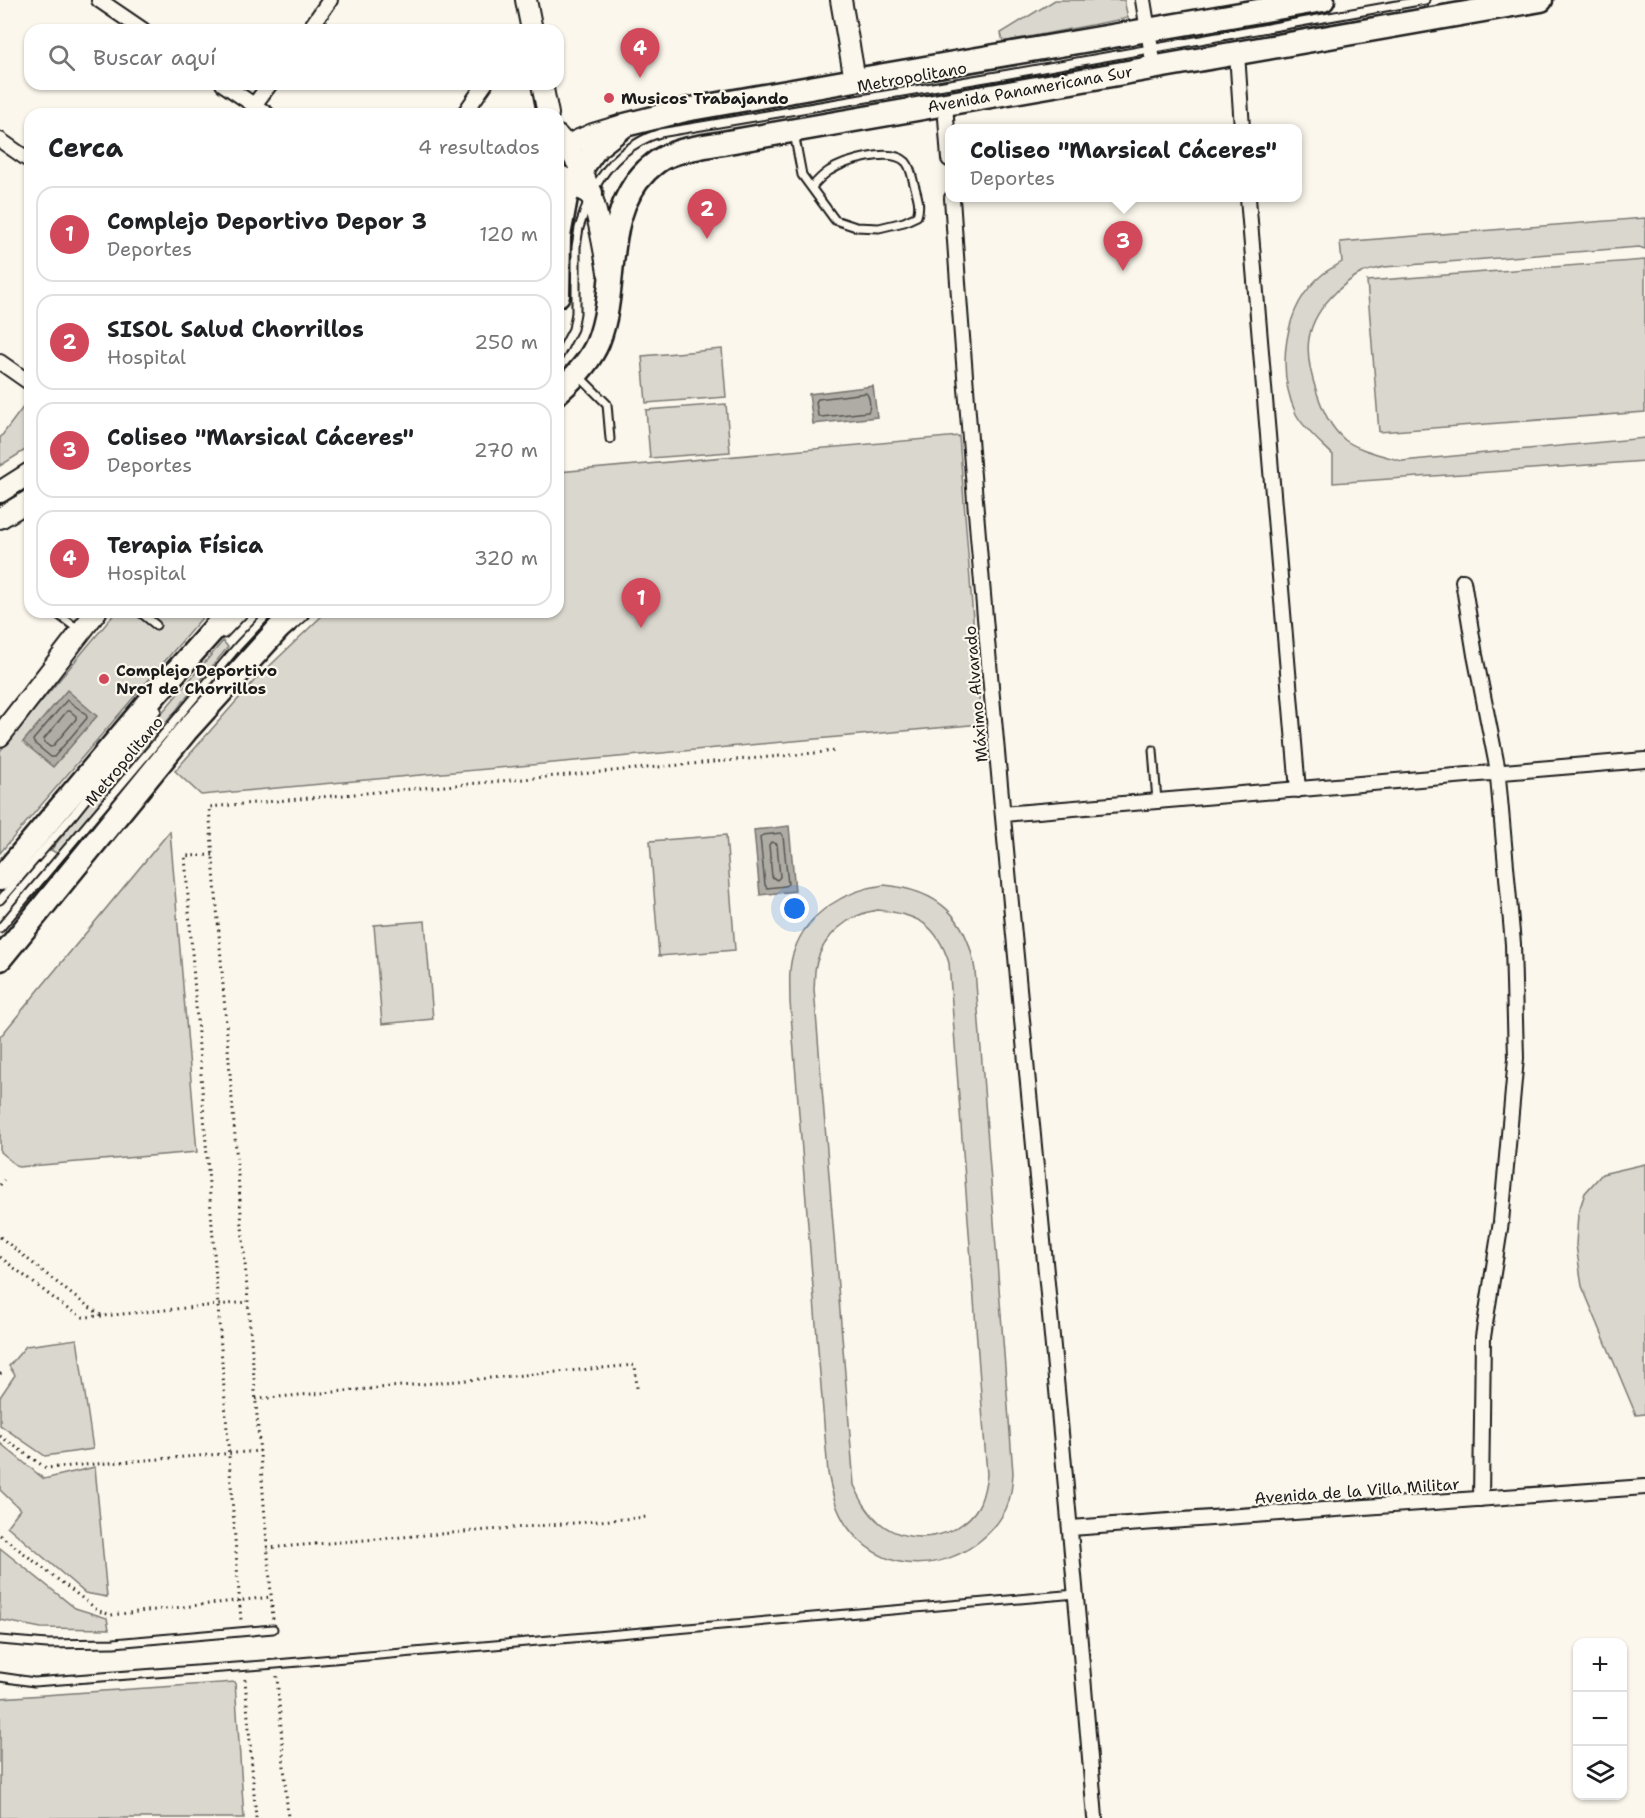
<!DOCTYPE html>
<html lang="es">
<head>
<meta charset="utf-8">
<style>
  body { margin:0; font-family:"Shantell Sans",sans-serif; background:#f2f2f2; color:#202124 }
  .controls { position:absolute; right:18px; bottom:18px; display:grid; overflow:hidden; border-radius:12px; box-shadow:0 2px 4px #0004 }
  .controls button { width:54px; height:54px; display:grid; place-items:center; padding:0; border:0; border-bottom:2px solid #e0e0e0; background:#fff; color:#202124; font:30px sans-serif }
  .you { position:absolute; left:795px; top:909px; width:21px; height:21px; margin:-15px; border:4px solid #fff; border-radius:50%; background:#1a73e8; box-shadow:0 0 0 9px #1a73e833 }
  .badge { display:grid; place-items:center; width:39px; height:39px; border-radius:50%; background:#d1495b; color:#fff; font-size:20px; font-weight:700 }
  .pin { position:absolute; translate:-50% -50px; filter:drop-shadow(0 2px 3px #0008) }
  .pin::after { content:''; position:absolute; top:32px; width:21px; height:18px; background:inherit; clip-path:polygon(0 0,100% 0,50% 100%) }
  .popup { position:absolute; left:945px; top:124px; width:357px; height:78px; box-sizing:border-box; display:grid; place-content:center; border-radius:12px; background:#fff; filter:drop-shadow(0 2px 4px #0005); font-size:20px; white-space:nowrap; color:#757577 }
  .popup b { font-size:22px; color:#202124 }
  .popup::after { content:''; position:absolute; left:50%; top:100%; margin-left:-12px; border:12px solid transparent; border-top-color:#fff }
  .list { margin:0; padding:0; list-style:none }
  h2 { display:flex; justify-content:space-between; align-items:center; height:78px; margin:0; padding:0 24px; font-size:26px }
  h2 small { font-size:20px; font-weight:400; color:#757577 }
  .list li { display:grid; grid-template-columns:39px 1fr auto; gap:18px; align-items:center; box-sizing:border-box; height:96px; margin:0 12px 12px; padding:0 12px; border:2px solid #e0e0e0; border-radius:18px }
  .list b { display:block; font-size:22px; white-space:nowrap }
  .list p { margin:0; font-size:20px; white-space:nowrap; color:#757577 }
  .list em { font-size:20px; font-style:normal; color:#757577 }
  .icon { flex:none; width:33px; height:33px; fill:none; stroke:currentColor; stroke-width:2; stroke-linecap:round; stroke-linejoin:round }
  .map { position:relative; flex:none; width:1645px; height:1818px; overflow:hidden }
  .search { position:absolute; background:#fff; box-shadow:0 2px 4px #0004; left:24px; top:24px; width:540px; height:66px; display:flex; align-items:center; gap:15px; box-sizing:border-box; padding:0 21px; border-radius:18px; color:#757577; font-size:22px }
  .panel { position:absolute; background:#fff; box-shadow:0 2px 4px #0004; left:24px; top:108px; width:540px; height:510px; border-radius:18px }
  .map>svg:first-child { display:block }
  .green { fill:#dad7ce; stroke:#7b7a75; stroke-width:1.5; fill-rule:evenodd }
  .water { fill:#afaca5; stroke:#74726e; stroke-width:1.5 }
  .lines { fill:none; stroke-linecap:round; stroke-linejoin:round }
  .shore { stroke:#575653; stroke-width:1.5 }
  .lane-casing { stroke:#1c1c1c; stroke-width:11 }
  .street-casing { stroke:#1c1c1c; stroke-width:18 }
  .secondary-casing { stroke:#1c1c1c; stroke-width:24 }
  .primary-casing { stroke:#1c1c1c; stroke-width:27 }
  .path { stroke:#1c1c1c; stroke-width:3; stroke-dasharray:1.5 4.5; stroke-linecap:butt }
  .lane { stroke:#fbf7ec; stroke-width:7 }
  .street { stroke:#fbf7ec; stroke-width:14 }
  .secondary { stroke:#fbf7ec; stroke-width:20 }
  .primary { stroke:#fbf7ec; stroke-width:22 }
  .poi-dot { fill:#d1495b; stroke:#fbf7ec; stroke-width:2 }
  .labels { text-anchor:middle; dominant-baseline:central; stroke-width:4.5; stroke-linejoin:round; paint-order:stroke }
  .street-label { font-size:16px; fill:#1c1c1c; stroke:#fbf7ec }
  .poi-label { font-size:16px; font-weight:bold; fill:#1c1c1c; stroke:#fbf7ec; text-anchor:start }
</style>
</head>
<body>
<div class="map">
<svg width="1645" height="1818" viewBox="0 0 1645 1818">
  <rect width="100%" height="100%" fill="#fbf7ec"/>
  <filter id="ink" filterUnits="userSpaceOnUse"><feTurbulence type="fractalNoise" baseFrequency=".0167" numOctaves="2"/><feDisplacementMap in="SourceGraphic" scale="12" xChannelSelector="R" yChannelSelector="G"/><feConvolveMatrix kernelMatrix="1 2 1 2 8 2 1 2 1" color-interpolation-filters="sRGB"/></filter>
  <g filter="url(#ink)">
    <path class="green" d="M1055 0H1124L1128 18 1003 42 1001 33Z
      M1645 218V249L1639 247 1384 267C1377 269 1369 270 1362 273 1352 277 1344 285 1336 292 1303 324 1303 352 1317 393 1323 411 1330 427 1345 440 1358 450 1385 456 1402 461L1645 438V461L1333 483V455C1321 443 1304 429 1296 414 1276 369 1283 306 1323 274 1329 269 1336 266 1342 262L1340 242Z
      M1645 260V412L1379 432 1367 281Z
      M722 349 726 397 646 403 642 356Z
      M30 398V447L0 466V438Z
      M726 404 730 452 650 458 646 410Z
      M959 436 981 724 201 795 175 771 254 681 326 612H558V472Z
      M116 612H207L0 853V751Z
      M223 641 228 647 58 854 51 850 142 736Z
      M170 831 197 1152 18 1167 0 1152V1037Z
      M726 835 735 950 659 956 650 841Z
      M884 885C938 890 967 916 975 970L1013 1473C1012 1486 1011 1498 1006 1509 979 1562 903 1585 858 1539 839 1521 833 1499 828 1473L790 1002C790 985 788 967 794 951 807 912 846 890 884 885ZM878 910C917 914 937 924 949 963L987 1475C985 1486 984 1497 978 1507 959 1539 908 1547 880 1523 867 1512 861 1500 854 1485L814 989C815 981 814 973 816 965 823 935 849 914 878 910Z
      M425 921 433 1019 382 1024 374 925Z
      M1645 1164V1414L1636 1415 1582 1286 1576 1245 1578 1214 1585 1193 1602 1174Z
      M77 1339 93 1449 45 1456 0 1425V1397L15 1375 9 1366 26 1346Z
      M0 1443 44 1479 95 1467 107 1597 85 1593 7 1526 20 1509 0 1490Z
      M0 1548 75 1608 107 1618 109 1629 41 1628 0 1620Z
      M235 1682 244 1818H0V1698Z"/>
    <path class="water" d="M873 386 877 417 813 424 809 394Z
      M67 690 97 716 53 767 23 742Z
      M789 826 795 891 760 895 754 830Z"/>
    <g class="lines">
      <path class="shore" d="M866 393C870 397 871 408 868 412L821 417 818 415 816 402 818 399Z
        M67 700 86 714 87 718 54 757H51L34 743 33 740Z
        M67 711H70L76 716V719L53 746 50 747 44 742V739Z
        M781 833 783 836 788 884 785 886 767 888 765 885 760 837 763 835Z
        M771 842 777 844 780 877 777 880 772 877 769 845Z"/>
      <g class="lane-casing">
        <path id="lane" d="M794 133 802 175 835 220 856 227 879 228 904 222 917 216C921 205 917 195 914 184 912 177 911 168 906 162 891 147 845 161 829 171 823 175 817 181 812 187
          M594 189C609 162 631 142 660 133L1009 74 1425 0
          M558 358 573 329 576 313V247L579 228 588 201
          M578 375 607 404 610 439
          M55 612 79 630
          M140 612 156 625
          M224 634 245 612
          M1153 750 1157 801
          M0 900 74 814 157 710
          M0 928 238 646 270 612
          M0 1640 47 1644 114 1643 273 1629
          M0 1677 34 1682 276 1664 1076 1594"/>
      </g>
      <g class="street-casing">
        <path id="street" d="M99 0 143 30
          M1143 0 1154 67
          M309 30 330 0
          M1237 53 1242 128
          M223 84 267 114
          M945 104 949 159
          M254 105 270 84
          M464 114 485 84
          M0 140 30 161
          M952 198C989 739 1051 1278 1095 1818
          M1248 198 1298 790
          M0 362 30 383
          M1463 581 1475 655 1497 766 1513 944 1516 1058 1501 1222 1483 1337 1481 1499
          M1003 814 1645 760
          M1071 1528 1645 1487"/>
      </g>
      <g class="secondary-casing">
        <path id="secondary" d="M526 0 532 30
          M841 0 855 80
          M542 84 548 114
          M558 136C592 173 600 224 608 272
          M558 149 593 134 623 125
          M0 492 30 473
          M0 518 30 500
          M0 736 96 612"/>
      </g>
      <g class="primary-casing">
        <path id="primary" d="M558 176 591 193
          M558 295 559 236 566 197 582 168 597 147 625 125 685 110 855 80 1323 0
          M558 392C574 378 590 362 598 342 620 286 600 216 647 170 653 165 658 160 665 157 684 148 707 146 728 142L1541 0
          M0 879 155 695 229 612
          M0 959 186 731 279 628 297 612"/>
      </g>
      <path class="path" d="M213 855 185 856 241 1621
        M0 1185 4 1180
        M0 1237 75 1297 102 1316 248 1302
        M0 1257 69 1310 83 1317 102 1316
        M0 1374 1 1373
        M256 1399 635 1365 637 1388
        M0 1436 46 1468 260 1451
        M0 1535 99 1611 111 1615 271 1597
        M267 1548 648 1517
        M273 1619 209 807 837 751
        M277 1676 288 1818
        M245 1679 256 1818"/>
      <use href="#lane" class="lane"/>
      <use href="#street" class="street"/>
      <use href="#secondary" class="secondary"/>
      <use href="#primary" class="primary"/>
    </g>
  </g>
  <g class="poi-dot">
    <circle cx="609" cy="98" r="6"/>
    <circle cx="104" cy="679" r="6"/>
  </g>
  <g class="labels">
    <g class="street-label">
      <text transform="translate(912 77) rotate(-10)">Metropolitano</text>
      <text transform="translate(1030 89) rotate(-10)">Avenida Panamericana Sur</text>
      <text transform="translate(976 694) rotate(-95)">Máximo Alvarado</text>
      <text transform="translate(124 761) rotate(-50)">Metropolitano</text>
      <text transform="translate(1357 1491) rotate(-4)">Avenida de la Villa Militar</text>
    </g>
    <g class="poi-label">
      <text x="621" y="98">Musicos Trabajando</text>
      <text x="116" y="670">Complejo Deportivo<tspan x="116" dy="18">Nro1 de Chorrillos</tspan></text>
    </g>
  </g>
</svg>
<div class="controls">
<button>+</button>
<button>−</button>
<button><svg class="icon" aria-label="layers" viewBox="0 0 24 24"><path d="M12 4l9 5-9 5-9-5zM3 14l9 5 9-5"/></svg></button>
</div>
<div class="you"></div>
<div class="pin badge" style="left:641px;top:628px">1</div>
<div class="pin badge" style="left:707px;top:239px">2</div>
<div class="pin badge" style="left:1123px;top:271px">3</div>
<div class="popup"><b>Coliseo &quot;Marsical Cáceres&quot;</b>Deportes</div>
<div class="pin badge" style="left:640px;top:78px">4</div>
<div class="search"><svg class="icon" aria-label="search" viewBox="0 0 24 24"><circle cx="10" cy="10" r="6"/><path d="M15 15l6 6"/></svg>Buscar aquí</div>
<section class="panel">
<h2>Cerca<small>4 resultados</small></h2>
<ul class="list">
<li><span class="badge">1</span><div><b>Complejo Deportivo Depor 3</b><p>Deportes</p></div><em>120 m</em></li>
<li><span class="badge">2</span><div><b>SISOL Salud Chorrillos</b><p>Hospital</p></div><em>250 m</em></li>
<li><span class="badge">3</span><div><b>Coliseo &quot;Marsical Cáceres&quot;</b><p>Deportes</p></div><em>270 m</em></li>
<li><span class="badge">4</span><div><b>Terapia Física</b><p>Hospital</p></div><em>320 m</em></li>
</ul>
</section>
</div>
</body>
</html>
